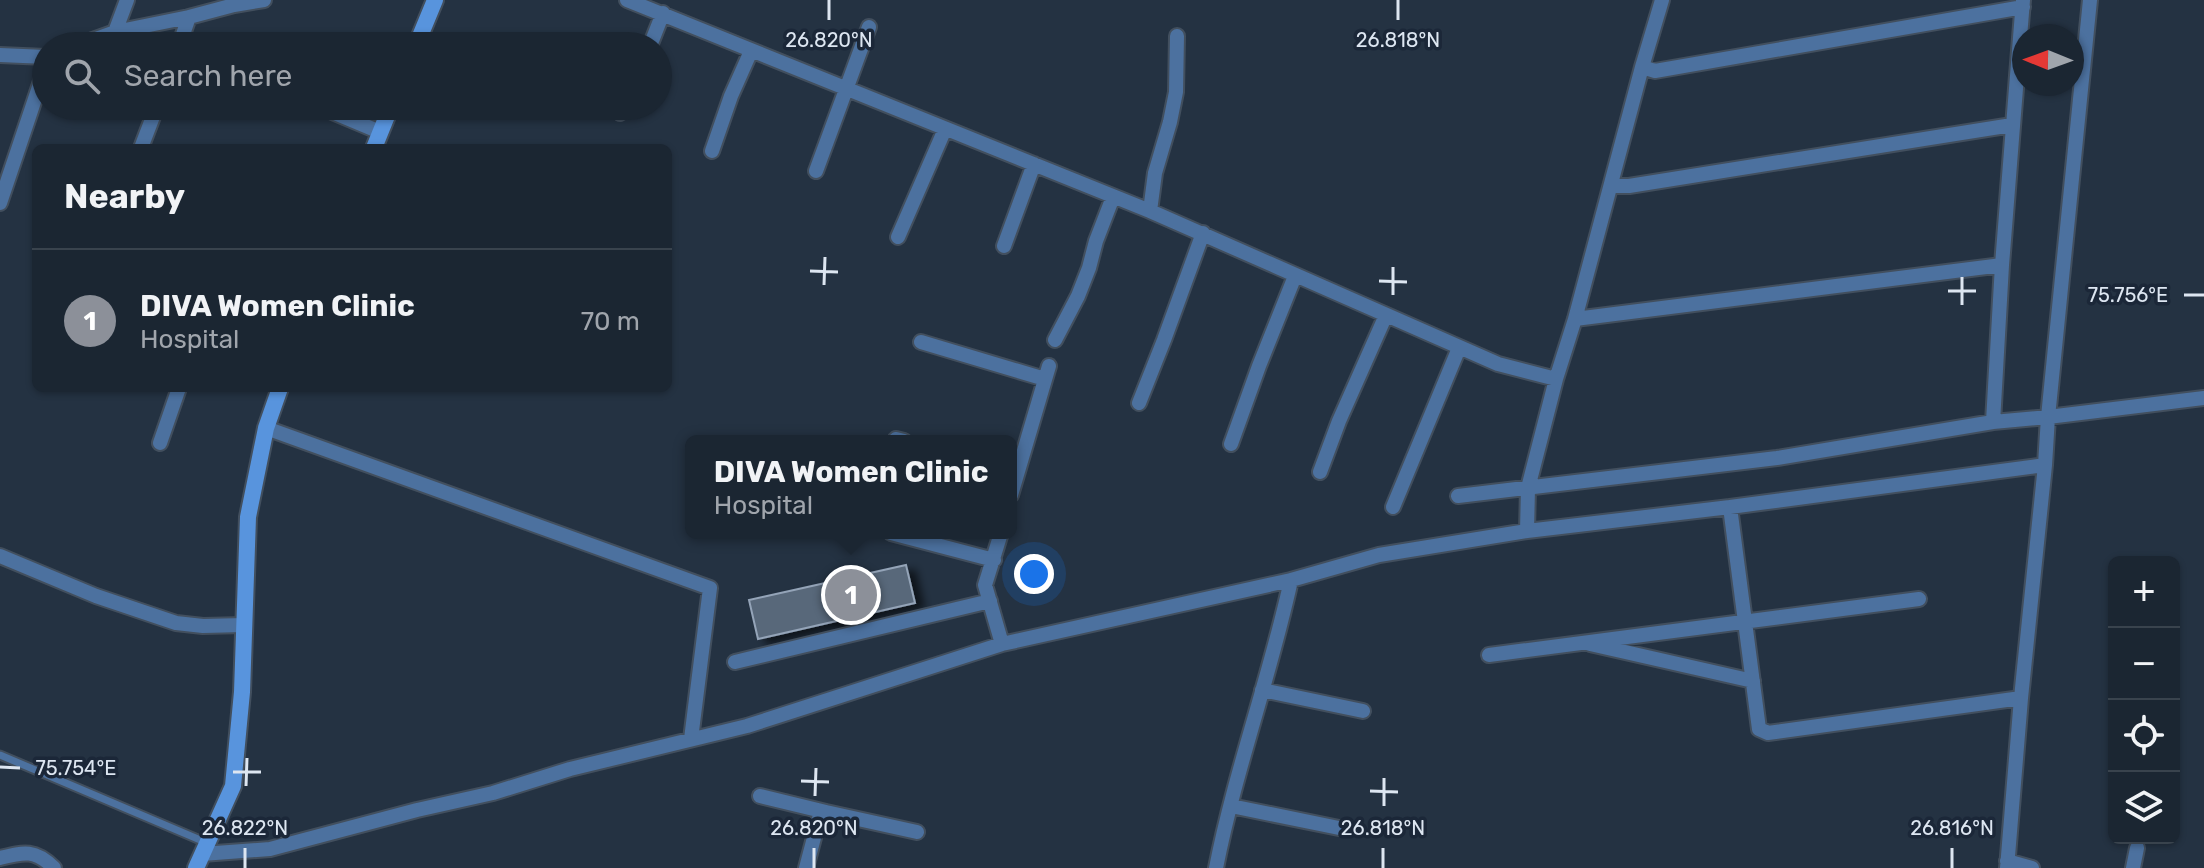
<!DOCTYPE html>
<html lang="en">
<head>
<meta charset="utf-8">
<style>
  body { margin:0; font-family:Rubik,sans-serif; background:#242e3a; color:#f1f3f6 }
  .controls { position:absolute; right:24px; bottom:24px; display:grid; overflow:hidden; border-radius:12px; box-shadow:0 2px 6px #0004 }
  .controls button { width:72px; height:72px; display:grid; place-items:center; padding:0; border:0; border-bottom:2px solid #39434d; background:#1b2632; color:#f1f3f6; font:40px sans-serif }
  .compass { position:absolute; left:2012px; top:24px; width:72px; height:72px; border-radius:50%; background:#1b2632; box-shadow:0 2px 6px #0004; rotate:271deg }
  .you { position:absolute; left:1034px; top:574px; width:28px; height:28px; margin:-20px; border:6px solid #fff; border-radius:50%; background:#1a73e8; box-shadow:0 0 0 12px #1a73e833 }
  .badge { display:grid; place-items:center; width:52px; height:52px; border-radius:50%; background:#8c9099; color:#fff; font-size:26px; font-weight:700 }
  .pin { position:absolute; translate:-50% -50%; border:4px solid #fff; box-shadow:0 2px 8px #0006 }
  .popup { position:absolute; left:685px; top:435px; width:332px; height:104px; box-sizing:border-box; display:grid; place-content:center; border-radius:12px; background:#1b2632; filter:drop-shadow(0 2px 6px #0005); font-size:26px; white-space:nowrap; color:#a0a5ac }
  .popup b { font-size:30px; color:#f1f3f6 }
  .popup::after { content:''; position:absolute; left:50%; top:100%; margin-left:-16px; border:16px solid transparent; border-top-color:#1b2632 }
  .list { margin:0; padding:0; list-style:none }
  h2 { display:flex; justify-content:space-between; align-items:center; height:104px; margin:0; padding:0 32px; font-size:34px }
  h2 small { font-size:26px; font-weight:400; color:#a0a5ac }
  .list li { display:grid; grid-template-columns:52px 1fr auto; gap:24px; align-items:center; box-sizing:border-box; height:144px; padding:0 32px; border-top:2px solid #39434d }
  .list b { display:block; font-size:30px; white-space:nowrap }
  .list p { margin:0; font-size:26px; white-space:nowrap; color:#a0a5ac }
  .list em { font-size:26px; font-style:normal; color:#a0a5ac }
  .icon { flex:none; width:44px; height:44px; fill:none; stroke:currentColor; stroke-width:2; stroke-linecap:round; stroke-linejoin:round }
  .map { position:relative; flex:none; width:2204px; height:868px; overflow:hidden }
  .search { position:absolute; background:#1b2632; box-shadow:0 2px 6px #0004; left:32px; top:32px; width:640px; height:88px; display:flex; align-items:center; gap:20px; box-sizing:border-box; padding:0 28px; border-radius:44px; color:#a0a5ac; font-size:30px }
  .panel { position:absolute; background:#1b2632; box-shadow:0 2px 6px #0004; left:32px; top:144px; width:640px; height:248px; border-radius:12px }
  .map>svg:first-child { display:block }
  .building { fill:#59687a; stroke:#94a4b8; stroke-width:2; filter:url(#shadow) }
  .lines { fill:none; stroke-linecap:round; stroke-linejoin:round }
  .lane-casing { stroke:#424f5e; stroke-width:11 }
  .street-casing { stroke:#424f5e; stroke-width:18 }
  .secondary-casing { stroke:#424f5e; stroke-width:20 }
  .lane { stroke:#4c719f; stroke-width:7 }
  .street { stroke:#4c719f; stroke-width:14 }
  .secondary { stroke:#5894dd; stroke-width:16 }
  .ticks { fill:none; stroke:#dde6f1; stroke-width:3 }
  .ticks-label { font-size:20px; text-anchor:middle; fill:#dde6f1; stroke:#1b2738; stroke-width:7; stroke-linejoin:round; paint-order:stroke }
</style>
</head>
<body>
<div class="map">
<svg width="2204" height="868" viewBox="0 0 2204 868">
  <defs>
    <filter id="shadow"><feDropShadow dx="9" dy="5" stdDeviation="4" flood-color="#0009"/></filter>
  </defs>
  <rect width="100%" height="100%" fill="#243242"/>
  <path class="building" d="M906 565 915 603 758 639 749 600Z"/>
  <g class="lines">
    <g class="lane-casing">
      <path id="lane" d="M0 755 205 842"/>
    </g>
    <g class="street-casing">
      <path id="street" d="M627 0 1150 211 1498 364 1556 379
        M2090 0 2048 417 2204 398
        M234 5 264 0
        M115 32 127 0
        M76 46 115 32 189 17
        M179 46 189 17 234 5 236 0
        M650 46 663 13
        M0 55 46 57
        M1642 67 1655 71 2023 7
        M318 106 380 132
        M620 113 624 106
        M141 148 157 106
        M712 151 731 96 751 51
        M816 171 869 27
        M1611 186H1629L2012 125
        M0 203 41 81 44 58
        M1150 211 1155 173 1170 122 1176 92 1177 36
        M898 237 945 129
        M1004 246 1034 164
        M1575 319 2002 265 2023 0
        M1055 340 1078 296 1089 268 1096 241 1113 197
        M921 342 1045 379
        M1139 403 1164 340 1203 233
        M1993 422 2002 265
        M266 428 710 588 691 739
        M896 439 904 441
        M160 443 179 388
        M1231 444 1259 366 1295 276
        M1320 472 1339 421 1386 315
        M1011 495 1049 366
        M1458 496 1777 458 1993 422 2048 417 2045 465
        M1393 507 1459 348
        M1730 507 1759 729 1768 733 2021 698
        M1527 531 1528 488 1556 379 1575 319 1642 67 1662 0
        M891 533 994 560
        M1001 533 985 585 1002 644
        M0 556 96 596 176 623 203 626 244 625
        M1590 644 1753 681
        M1489 655 1919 599
        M735 662 990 601
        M1262 690 1363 711
        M760 796 826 812
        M1231 806 1339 828
        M202 854 270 849 417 810 493 793 570 769 747 726 1002 644 1291 580 1379 555 1527 531 1730 507 2045 465 2021 698 2007 868
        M0 858C24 852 35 849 54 868
        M2007 861 2032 868
        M806 868 820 815 826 812 917 832
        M1216 868C1235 771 1270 677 1291 580
        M2133 868 2137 848"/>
    </g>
    <g class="secondary-casing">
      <path id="secondary" d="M416 46 435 0
        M374 148 391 106
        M196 868 233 786 242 692 248 517 266 428 280 388"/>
    </g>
    <use href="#lane" class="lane"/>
    <use href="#street" class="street"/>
    <use href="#secondary" class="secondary"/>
  </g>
  <path class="ticks" d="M829 20V0M1398 20V0M810 271 838 272M1379 281 1407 282M824 285 825 257M1948 291H1976M1393 295V267M2184 295H2204M1962 305V277M0 767 20 768M233 772H261M801 781 829 782M246 786 247 758M1370 791 1398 792M815 796 816 768M1384 806V778M245 868V848M814 868V848M1383 868V848M1952 868V848"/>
  <g class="ticks-label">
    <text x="829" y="47">26.820°N</text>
    <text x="1398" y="47">26.818°N</text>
    <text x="2128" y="302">75.756°E</text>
    <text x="76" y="775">75.754°E</text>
    <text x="245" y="835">26.822°N</text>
    <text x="814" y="835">26.820°N</text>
    <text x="1383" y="835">26.818°N</text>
    <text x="1952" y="835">26.816°N</text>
  </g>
</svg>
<div class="controls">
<button>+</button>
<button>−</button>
<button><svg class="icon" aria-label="locate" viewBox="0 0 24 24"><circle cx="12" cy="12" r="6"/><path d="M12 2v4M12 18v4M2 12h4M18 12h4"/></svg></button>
<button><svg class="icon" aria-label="layers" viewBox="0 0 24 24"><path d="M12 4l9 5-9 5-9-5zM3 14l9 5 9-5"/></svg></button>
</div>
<svg class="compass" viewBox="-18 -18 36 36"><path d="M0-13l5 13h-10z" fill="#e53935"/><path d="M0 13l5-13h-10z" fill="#a0a5ac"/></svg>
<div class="you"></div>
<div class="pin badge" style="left:851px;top:595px">1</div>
<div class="popup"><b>DIVA Women Clinic</b>Hospital</div>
<div class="search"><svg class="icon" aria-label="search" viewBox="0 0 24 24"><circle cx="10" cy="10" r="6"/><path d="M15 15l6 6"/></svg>Search here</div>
<section class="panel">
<h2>Nearby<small></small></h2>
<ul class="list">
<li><span class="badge">1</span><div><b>DIVA Women Clinic</b><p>Hospital</p></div><em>70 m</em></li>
</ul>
</section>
</div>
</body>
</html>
